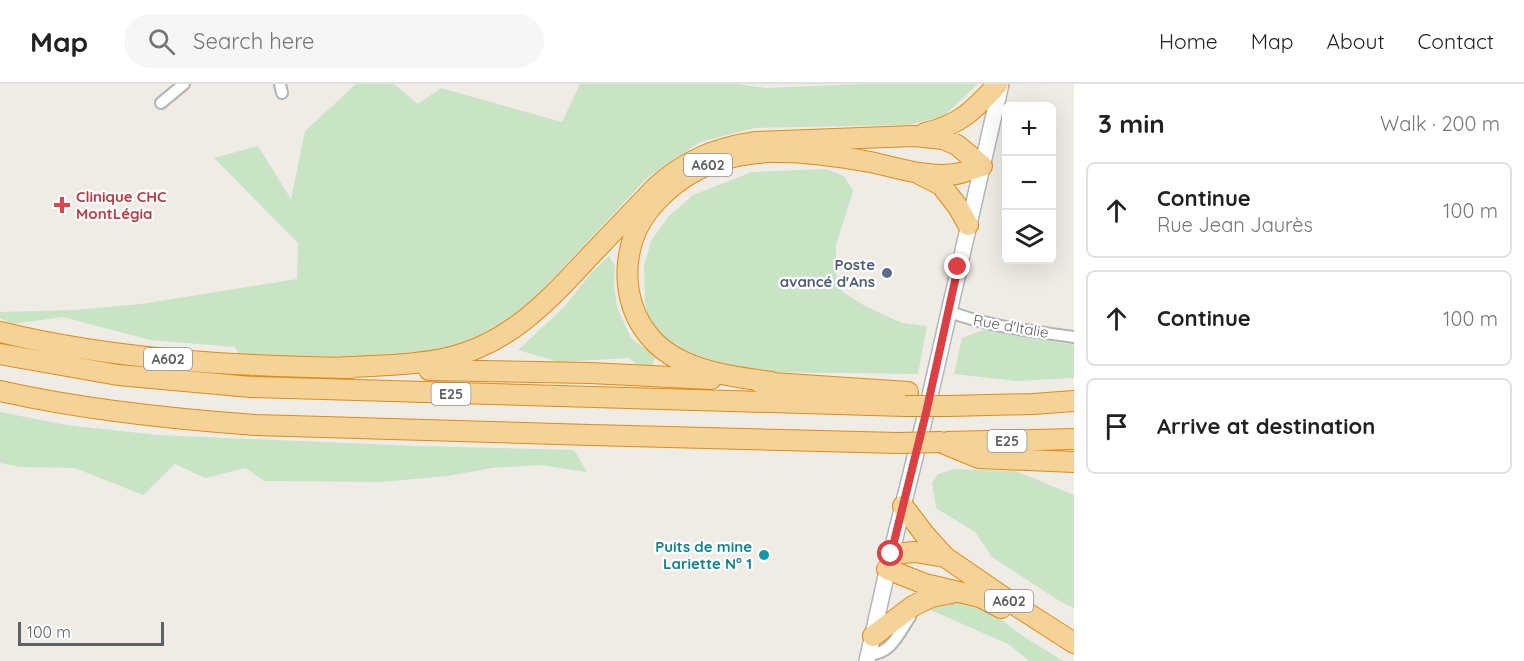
<!DOCTYPE html>
<html lang="en">
<head>
<meta charset="utf-8">
<style>
  body { margin:0; font-family:Quicksand,sans-serif; background:#f6f6f6; color:#222 }
  .controls { position:absolute; right:18px; top:18px; display:grid; overflow:hidden; border-radius:9px; box-shadow:0 6px 24px #0002 }
  .controls button { width:54px; height:54px; display:grid; place-items:center; padding:0; border:0; border-bottom:2px solid #e0e0e0; background:#fff; color:#222; font:30px sans-serif }
  .scale { position:absolute; left:18px; bottom:15px; width:146px; box-sizing:border-box; padding-left:6px; border:3px solid #5e6265; border-top:0; font-size:16px; line-height:21px; white-space:nowrap; color:#5e6265; -webkit-text-stroke:4px #fff; paint-order:stroke }
  .stop { position:absolute; width:18px; height:18px; margin:-14px; border:4px solid #dc3f44; border-radius:50%; background:#fff }
  .stop.end { background:#dc3f44; border-color:#fff; box-shadow:0 2px 6px #0008 }
  .list { margin:0; padding:0; list-style:none }
  h2 { display:flex; justify-content:space-between; align-items:center; height:78px; margin:0; padding:0 24px; font-size:26px }
  h2 small { font-size:20px; font-weight:400; color:#767676 }
  .list li { display:grid; grid-template-columns:39px 1fr auto; gap:18px; align-items:center; box-sizing:border-box; height:96px; margin:0 12px 12px; padding:0 12px; border:2px solid #e0e0e0; border-radius:9px }
  .list b { display:block; font-size:22px; white-space:nowrap }
  .list p { margin:0; font-size:20px; white-space:nowrap; color:#767676 }
  .list em { font-size:20px; font-style:normal; color:#767676 }
  .icon { flex:none; width:33px; height:33px; fill:none; stroke:currentColor; stroke-width:2; stroke-linecap:round; stroke-linejoin:round }
  .map { position:relative; flex:none; width:1074px; height:577px; overflow:hidden }
  header { display:flex; align-items:center; gap:36px; box-sizing:border-box; height:84px; padding:0 30px; background:#fff; border-bottom:2px solid #e0e0e0 }
  header strong { font-size:28px }
  nav { display:flex; gap:33px; margin-inline-start:auto; font-size:21px }
  .search { width:420px; height:54px; background:#f6f6f6; display:flex; align-items:center; gap:15px; box-sizing:border-box; padding:0 21px; border-radius:33px; color:#767676; font-size:22px }
  main { display:flex }
  aside { flex:1; background:#fff }
  .map>svg:first-child { display:block }
  .green { fill:#c8e4c5 }
  .lines { fill:none; stroke-linecap:round; stroke-linejoin:round }
  .street-casing { stroke:#b1b4b7; stroke-width:14 }
  .secondary-casing { stroke:#b2b6b9; stroke-width:18 }
  .highway-casing { stroke:#e28a13; stroke-width:22 }
  .street { stroke:#fff; stroke-width:10 }
  .secondary { stroke:#fff; stroke-width:15 }
  .highway { stroke:#f5d297; stroke-width:20 }
  .highway-bridge-casing { stroke:#e28a13; stroke-width:22; stroke-linecap:butt }
  .highway-bridge { stroke:#f5d297; stroke-width:20 }
  .route { stroke:#dc3f44; stroke-width:8 }
  .health-dot { fill:#e0444e; stroke:#fff; stroke-width:2 }
  .service-dot { fill:#5c6f8a; stroke:#fff; stroke-width:2 }
  .culture-dot { fill:#0f9aa8; stroke:#fff; stroke-width:2 }
  .labels { text-anchor:middle; dominant-baseline:central; stroke-width:4.5; stroke-linejoin:round; paint-order:stroke }
  .shield { fill:#fff; stroke:#8e9193; stroke-width:1.5 }
  .shield-label { font-size:14px; font-weight:bold; fill:#5e6265 }
  .health-label { font-size:15px; font-weight:bold; fill:#be3a42; stroke:#fff; text-anchor:start }
  .service-label { font-size:15px; font-weight:bold; fill:#4e5e75; stroke:#fff; text-anchor:end }
  .street-label { font-size:15px; fill:#5e6265; stroke:#fff }
  .culture-label { font-size:15px; font-weight:bold; fill:#0d838f; stroke:#fff; text-anchor:end }
</style>
</head>
<body>
<header>
<strong>Map</strong>
<div class="search"><svg class="icon" aria-label="search" viewBox="0 0 24 24"><circle cx="10" cy="10" r="6"/><path d="M15 15l6 6"/></svg>Search here</div>
<nav><a>Home</a><a>Map</a><a>About</a><a>Contact</a></nav>
</header>
<main>
<div class="map">
<svg width="1074" height="577" viewBox="0 0 1074 577">
  <rect width="100%" height="100%" fill="#efece6"/>
  <path class="green" d="M356 0H394L418 20 441 4 562 38 580 0H737L766 4 863 0H978L944 32 908 41 754 44 700 58 646 95 515 235 463 261 404 274 239 271 235 263 150 256 63 233 12 240 0 234V228L73 226 141 220 297 195 298 159 214 74 258 62 291 115 305 47Z
    M826 85 844 92 853 107 836 161V190L843 208 865 222 902 239 927 242 918 290 761 288 712 277 672 261 650 240 645 221 644 182 651 157 668 133 693 111 752 88Z
    M609 172 615 182 614 201 617 223 631 254 656 273 652 281 644 285 629 274 559 278 518 266 564 223 591 189Z
    M983 246 1074 261V294L1017 297 954 290 962 254Z
    M0 328 66 341 158 351 417 362 574 366 587 388 540 381 492 384 447 392 381 398 264 397 246 384 205 394 175 380 143 411 75 384 20 383 0 379Z
    M955 385 1016 387 1074 411V524L1061 518 992 473 975 448 936 424 932 399 938 390Z
    M959 516 986 524 1023 552 1063 577H1029L1008 560 926 524Z"/>
  <g class="lines">
    <g class="street-casing">
      <path id="street" d="M280 0 282 9
        M161 19 184 0
        M948 227C988 243 1032 247 1074 253
        M868 570C890 572 899 549 910 533"/>
    </g>
    <g class="secondary-casing">
      <path id="secondary" d="M867 577 891 470 926 329 1001 0"/>
    </g>
    <g class="highway-casing">
      <path id="highway" d="M925 49C960 41 974 26 998 0
        M921 91 941 101 958 123 968 141
        M0 248C115 276 234 282 352 284
        M0 270 118 291 251 303 905 322
        M338 284C374 281 411 282 447 274 509 260 547 218 589 173 611 150 633 127 655 104 686 76 715 64 756 58L914 52 943 55 957 61 982 82C973 84 964 89 956 90 926 94 899 84 870 78 804 66 730 56 674 101 656 116 641 132 633 155 622 189 627 226 650 253 678 287 731 292 771 298
        M429 286 590 289 711 295
        M759 298 908 308
        M0 307C84 326 171 335 256 341L590 351 898 359
        M949 322 1033 320 1074 317
        M940 358 979 374 1074 378
        M948 358 1074 355
        M903 422 925 451 945 473 1018 523 1074 559
        M891 470 915 468 945 473
        M887 485 925 500 980 513 1001 524
        M873 552 913 522 931 513 952 509"/>
    </g>
    <use href="#street" class="street"/>
    <use href="#secondary" class="secondary"/>
    <use href="#highway" class="highway"/>
    <g class="highway-bridge-casing">
      <path id="highway-bridge" d="M905 322H949
        M898 359 940 358"/>
    </g>
    <use href="#highway-bridge" class="highway-bridge"/>
  </g>
  <g class="lines">
    <path class="route" d="M891 470 926 329 958 183"/>
  </g>
  <path class="health-dot" d="M59 112h6v6h6v6h-6v6h-6v-6h-6v-6h6z"/>
  <circle class="service-dot" cx="887" cy="189" r="6"/>
  <circle class="culture-dot" cx="764" cy="471" r="6"/>
  <g class="labels">
    <g class="shield">
      <rect x="684" y="70" width="48" height="22" rx="4.5"/>
      <rect x="144" y="264" width="48" height="22" rx="4.5"/>
      <rect x="431.5" y="299" width="39" height="22" rx="4.5"/>
      <rect x="987.5" y="346" width="39" height="22" rx="4.5"/>
      <rect x="985" y="506" width="48" height="22" rx="4.5"/>
    </g>
    <g class="shield-label">
      <text x="708" y="81">A602</text>
      <text x="168" y="275">A602</text>
      <text x="451" y="310">E25</text>
      <text x="1007" y="357">E25</text>
      <text x="1009" y="517">A602</text>
    </g>
    <g class="health-label">
      <text x="76" y="112">Clinique CHC<tspan x="76" dy="17">MontLégia</tspan></text>
    </g>
    <g class="service-label">
      <text x="875" y="180">Poste<tspan x="875" dy="17">avancé d'Ans</tspan></text>
    </g>
    <g class="street-label">
      <text transform="translate(1011 242) rotate(10)">Rue d'Italie</text>
    </g>
    <g class="culture-label">
      <text x="752" y="462">Puits de mine<tspan x="752" dy="17">Lariette N° 1</tspan></text>
    </g>
  </g>
</svg>
<div class="controls">
<button>+</button>
<button>−</button>
<button><svg class="icon" aria-label="layers" viewBox="0 0 24 24"><path d="M12 4l9 5-9 5-9-5zM3 14l9 5 9-5"/></svg></button>
</div>
<div class="scale">100 m</div>
<div class="stop" style="left:891px;top:470px"></div>
<div class="stop end" style="left:958px;top:183px"></div>
</div>
<aside>
<h2>3 min<small>Walk · 200 m</small></h2>
<ul class="list">
<li><svg class="icon" aria-label="ahead" viewBox="0 0 24 24"><path d="M12 20V5M6 11l6-6 6 6"/></svg><div><b>Continue</b><p>Rue Jean Jaurès</p></div><em>100 m</em></li>
<li><svg class="icon" aria-label="ahead" viewBox="0 0 24 24"><path d="M12 20V5M6 11l6-6 6 6"/></svg><div><b>Continue</b></div><em>100 m</em></li>
<li><svg class="icon" aria-label="arrive" viewBox="0 0 24 24"><path d="M6 21V4h12l-3 4 3 4H6"/></svg><div><b>Arrive at destination</b></div></li>
</ul>
</aside>
</main>
</body>
</html>
